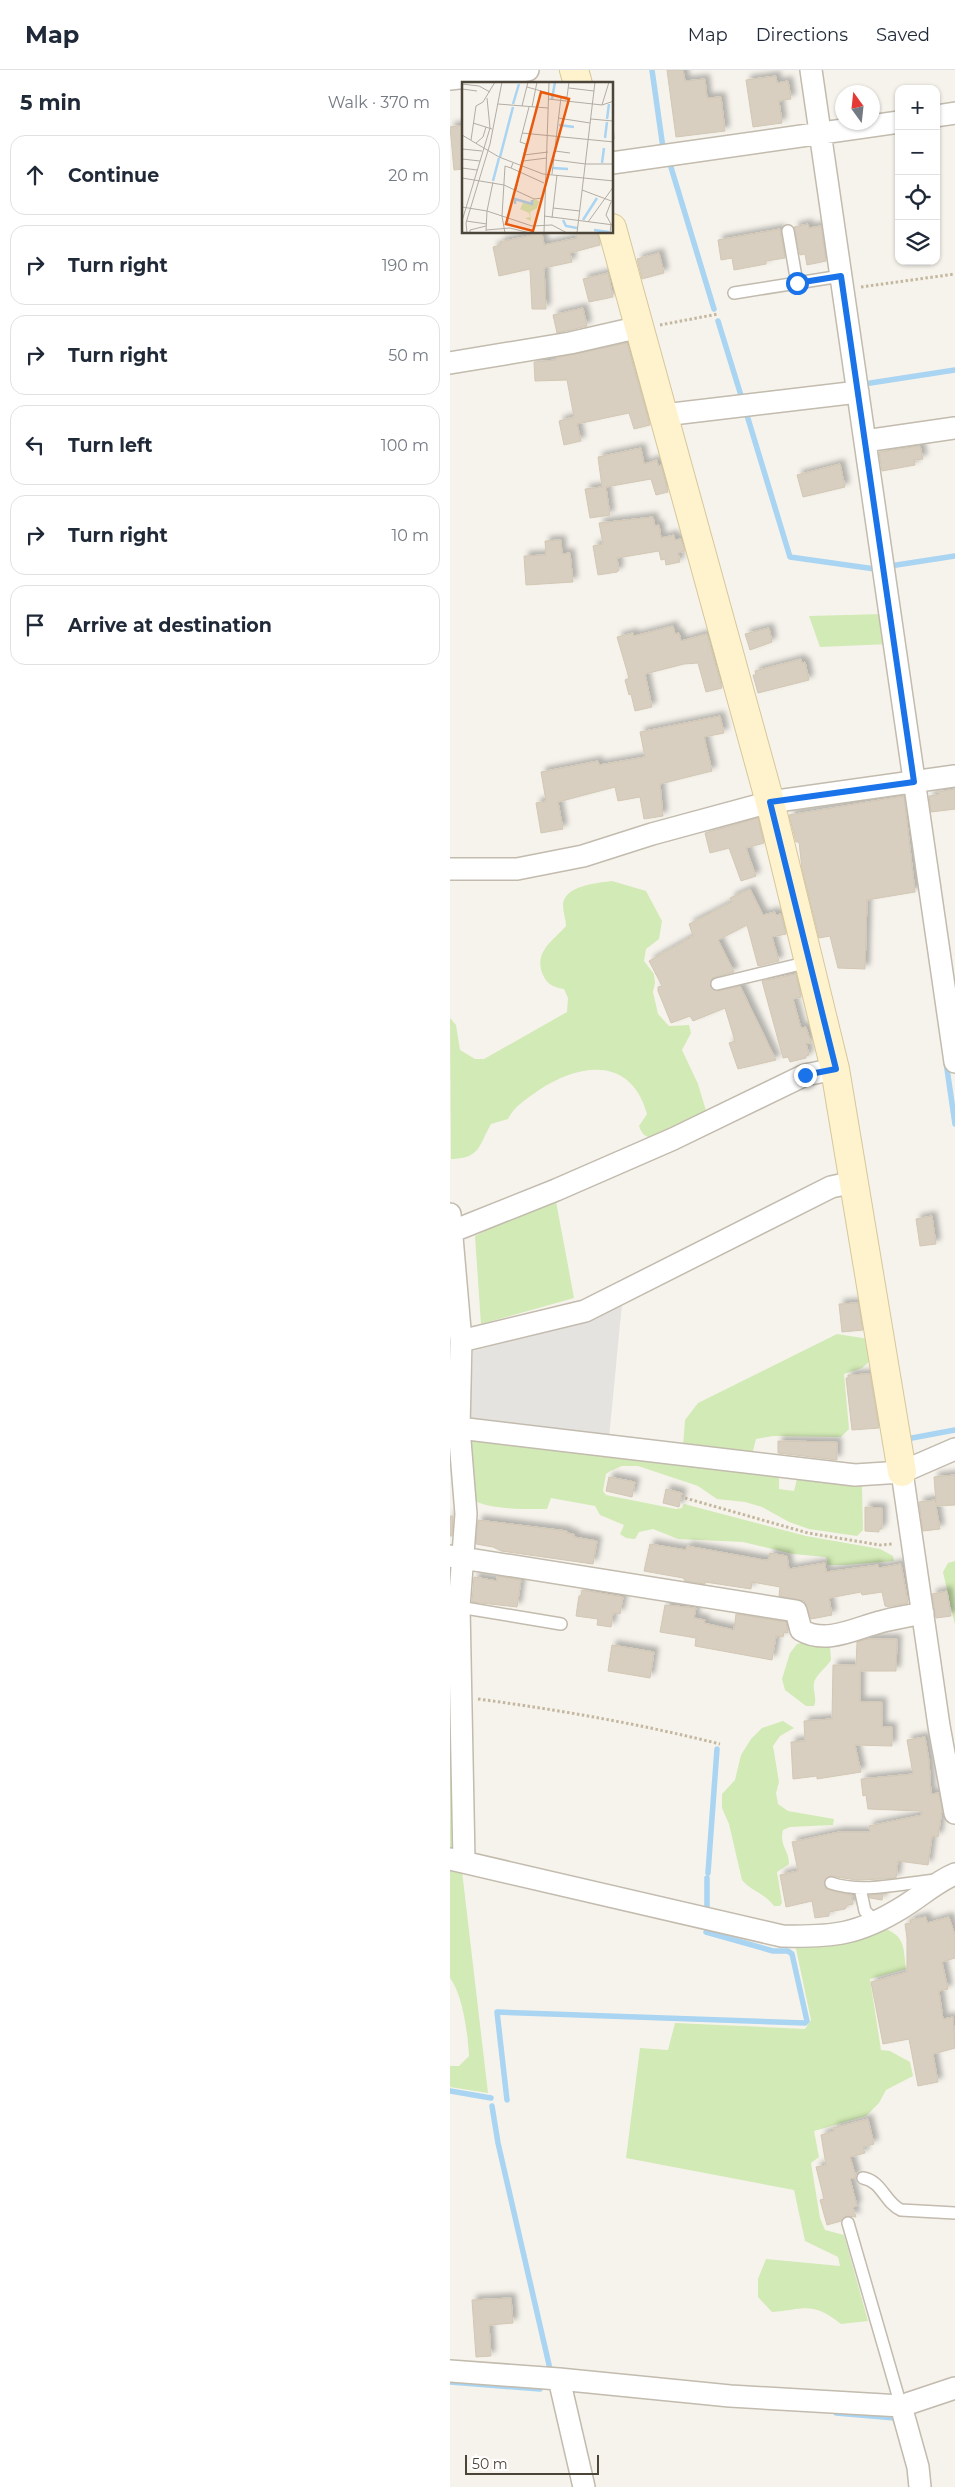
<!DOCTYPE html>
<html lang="en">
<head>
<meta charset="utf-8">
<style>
  body { margin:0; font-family:Montserrat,sans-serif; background:#f2f2f3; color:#1f2937 }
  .controls { position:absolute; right:15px; top:15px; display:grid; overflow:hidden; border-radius:10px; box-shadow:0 1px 4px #0004 }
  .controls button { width:45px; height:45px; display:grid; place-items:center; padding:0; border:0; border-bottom:1px solid #e0e1e3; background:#fff; color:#1f2937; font:25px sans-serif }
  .compass { position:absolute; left:385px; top:15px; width:45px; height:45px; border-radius:50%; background:#fff; box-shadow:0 1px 4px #0004; rotate:345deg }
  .scale { position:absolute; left:15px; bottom:12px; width:134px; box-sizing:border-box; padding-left:5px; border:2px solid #4b4439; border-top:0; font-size:14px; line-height:18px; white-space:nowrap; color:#4b4439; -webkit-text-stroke:4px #fff; paint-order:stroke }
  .stop { position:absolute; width:15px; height:15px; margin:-11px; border:4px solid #1a73e8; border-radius:50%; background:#fff }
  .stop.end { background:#1a73e8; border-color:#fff; box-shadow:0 1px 5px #0008 }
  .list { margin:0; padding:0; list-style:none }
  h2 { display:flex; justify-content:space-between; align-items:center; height:65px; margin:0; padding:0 20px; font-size:21px }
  h2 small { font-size:16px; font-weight:400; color:#747a83 }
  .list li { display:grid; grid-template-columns:32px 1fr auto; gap:15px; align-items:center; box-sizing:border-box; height:80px; margin:0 10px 10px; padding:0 10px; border:1px solid #e0e1e3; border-radius:15px }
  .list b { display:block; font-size:19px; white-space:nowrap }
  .list em { font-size:16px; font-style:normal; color:#747a83 }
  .icon { flex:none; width:28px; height:28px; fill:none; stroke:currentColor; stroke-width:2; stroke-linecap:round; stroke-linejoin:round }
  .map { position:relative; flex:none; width:505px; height:2417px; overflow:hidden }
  header { display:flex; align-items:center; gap:30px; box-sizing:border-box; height:70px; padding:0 25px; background:#fff; border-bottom:1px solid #e0e1e3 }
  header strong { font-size:24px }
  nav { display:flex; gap:28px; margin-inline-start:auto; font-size:18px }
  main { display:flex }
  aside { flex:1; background:#fff }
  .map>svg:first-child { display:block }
  .green { fill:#d2eab5 }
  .parking { fill:#e5e3e0 }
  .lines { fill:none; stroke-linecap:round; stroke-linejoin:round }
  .stream { stroke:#a9d4f2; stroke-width:5.5 }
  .building { fill:#d8cfc1; stroke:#d3c7b4; filter:url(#shadow) }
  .lane-casing { stroke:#c2bbae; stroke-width:14 }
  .street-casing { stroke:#c2bbae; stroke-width:24 }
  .secondary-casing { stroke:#d6c79b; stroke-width:30 }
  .path { stroke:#c4b79f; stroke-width:3; stroke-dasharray:2.5 2.5; stroke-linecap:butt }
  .lane { stroke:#fff; stroke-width:11 }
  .street { stroke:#fff; stroke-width:21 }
  .secondary { stroke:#fff3cd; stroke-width:28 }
  .route { stroke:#1a73e8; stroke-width:6 }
  .inset-river { fill:none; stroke:#a9d4f2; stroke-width:2.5 }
  .inset-road { fill:none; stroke:#b2ada4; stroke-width:1 }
  .view { fill:#e8590c; fill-opacity:0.15; stroke:#e8590c; stroke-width:2.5 }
  .inset-edge { fill:none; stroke:#4b4439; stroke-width:2.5 }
</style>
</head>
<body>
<header>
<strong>Map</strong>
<nav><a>Map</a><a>Directions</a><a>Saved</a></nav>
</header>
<main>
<aside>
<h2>5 min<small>Walk · 370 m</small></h2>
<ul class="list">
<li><svg class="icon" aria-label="ahead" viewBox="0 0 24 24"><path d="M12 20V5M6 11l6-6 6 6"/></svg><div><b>Continue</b></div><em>20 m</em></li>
<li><svg class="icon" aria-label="right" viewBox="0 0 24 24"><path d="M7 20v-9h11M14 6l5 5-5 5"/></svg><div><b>Turn right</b></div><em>190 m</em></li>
<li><svg class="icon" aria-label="right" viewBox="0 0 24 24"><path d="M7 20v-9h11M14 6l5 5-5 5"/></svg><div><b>Turn right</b></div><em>50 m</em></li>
<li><svg class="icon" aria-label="left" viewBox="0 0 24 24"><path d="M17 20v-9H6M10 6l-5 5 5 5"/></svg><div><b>Turn left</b></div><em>100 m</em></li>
<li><svg class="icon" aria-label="right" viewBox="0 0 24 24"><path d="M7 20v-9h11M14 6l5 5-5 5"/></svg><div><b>Turn right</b></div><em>10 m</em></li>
<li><svg class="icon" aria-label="arrive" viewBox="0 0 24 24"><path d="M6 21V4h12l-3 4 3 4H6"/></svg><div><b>Arrive at destination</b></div></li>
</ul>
</aside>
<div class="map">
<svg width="505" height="2417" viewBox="0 0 505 2417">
  <defs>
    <filter id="shadow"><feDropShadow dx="4.5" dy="-4.5" stdDeviation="2.5" flood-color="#0004"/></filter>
  </defs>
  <rect width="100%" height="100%" fill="#f6f3ec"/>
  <path class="green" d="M434 544 439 574 370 577 359 546Z
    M162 811 196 821 212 851 209 869 196 879 194 891 204 904 205 913 203 922 208 944 219 956 239 955 241 963 232 980 248 1014 257 1044C244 1050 212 1070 199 1067 193 1066 191 1061 189 1056L197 1044C181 986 130 993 89 1020 77 1029 65 1035 58 1049L41 1054C29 1075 30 1089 1 1089L0 948 6 955 10 980 25 989H34L117 942 118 928 114 919C103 917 98 915 93 905 83 882 103 871 116 856 116 849 113 843 113 836 113 815 148 813 162 811Z
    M105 1126 124 1228 31 1254 25 1166Z
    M387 1264 419 1269 421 1290 412 1298 394 1304 399 1359 391 1367 323 1366 306 1369 303 1381 297 1385 233 1377 235 1350 248 1333Z
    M22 1369 329 1403V1419L344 1421 348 1405 408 1411 412 1417 413 1460 407 1466 359 1459 339 1452 312 1437 295 1432 267 1429 248 1416 188 1396H172L160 1401 156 1404 153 1421 156 1425 226 1439 232 1438 234 1434 356 1466 430 1479 443 1486 444 1491 395 1495H378L376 1487 343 1484 293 1472 228 1469 203 1459 189 1462 185 1469 176 1468 170 1464 174 1455 150 1445 145 1436 101 1428 97 1439C74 1439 43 1440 22 1430L16 1371Z
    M505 1491V1555L493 1502 498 1493Z
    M358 1571 380 1576 381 1590C377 1597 368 1603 365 1610 361 1619 368 1627 364 1636H356L335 1620 332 1609 340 1583 347 1574Z
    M0 1585 9 1778 0 1782Z
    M333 1651 344 1658 330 1666 323 1676 329 1712 326 1723 328 1734 338 1741 384 1749 383 1755 340 1757 333 1760C329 1776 339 1780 339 1794L327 1802 332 1833 330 1836H324C316 1824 301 1821 292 1810L279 1754 272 1738V1724L285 1710 291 1685 301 1669 312 1658Z
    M0 1799 12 1801 38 2023 0 2017V1996H9L19 1986C18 1965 13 1925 0 1908Z
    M431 1857C456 1866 453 1876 456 1899L420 1909 431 1980 440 1981 460 1992 463 2006 436 2020 429 2033 416 2046 364 2061 369 2087 361 2093 370 2148 375 2160 394 2165 418 2251 391 2254C362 2231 356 2239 322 2242L308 2227V2209L316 2189 390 2196 388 2187 355 2171 344 2120 176 2088 190 1978 218 1980 225 1953 355 1959 361 1950 345 1874Z"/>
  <path class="parking" d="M172 1234 159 1368 20 1351 23 1281 134 1251Z"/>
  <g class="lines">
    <path class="stream" d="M202 0 213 78
      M220 94 264 239
      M268 251 293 332
      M414 314 505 300
      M296 342 340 487 425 499
      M440 496 505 486
      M496 992 505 1054
      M462 1368 505 1360
      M258 1803 267 1679
      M257 1838V1808
      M0 2021 41 2028
      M57 2030 47 1942 355 1953 357 1951 342 1884 338 1881H323L256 1862
      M42 2036 48 2073 100 2299
      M0 2312 90 2319
      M386 2343 445 2348 446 2352"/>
  </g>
  <path class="building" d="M217 0H233L235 11 255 9 257 28 271 27 275 61 226 67Z
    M326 6 327 13 338 11 341 29 329 31 332 53 303 57 296 10Z
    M14 55V99L4 100 0 57Z
    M358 154 359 158 371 156 376 191 357 195 355 184 350 185 344 157Z
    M330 159 335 188 316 191V194L284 200 282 188 271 190 268 170Z
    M125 162H147L150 175 120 183 122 192 94 198 96 239H82L80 199 49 206 43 177 51 175 50 172 92 163 94 175 127 168Z
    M209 183 214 203 192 209 187 189Z
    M158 203 163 227 139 232 133 209Z
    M133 238 137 256 107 263 103 245Z
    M177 273 200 355 184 359 179 343 127 354 131 371 114 375 109 351 124 347 117 310 85 311 84 292 106 290V288Z
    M470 376 473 389 464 390 465 395 432 401 429 382Z
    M191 378 194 394 207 390 208 396 211 395 218 422 206 425 201 409 156 417 160 445 140 448 135 419 152 417 148 387Z
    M390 394 395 417 353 427 347 405Z
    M203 447 205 456 209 455 211 468 224 465 225 470 231 469 235 481 228 483 230 492 216 495 215 489 211 490 209 481 167 488 169 500 167 502 148 505 143 476 153 474 149 453Z
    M111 470 112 484 120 483 123 512 76 515 74 486 96 485 95 471Z
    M223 556 225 564 229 563 231 571 257 564 272 618 256 622 248 593 234 594 195 604 202 637 185 641 181 624 179 625 175 610 179 608 167 567 183 563 184 566Z
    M319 558 322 572 300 580 295 564Z
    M351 589 352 593 355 592 359 610 308 623 303 605H306L305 601Z
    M270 646 274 663 254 667 262 701 210 714 213 746 194 749 190 727 168 731 165 717 108 732 113 759 91 763 86 733 96 731 91 702 148 691 149 695 195 687 190 662Z
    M505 719V739L481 742 479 726 489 725 488 722Z
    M454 726 465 822 417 830 415 899 388 898 380 866 369 868 352 799 349 772H346L339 745Z
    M308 748 314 773 296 778 306 806 291 811 279 778 260 783 255 763Z
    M300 819 313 845 325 842 326 845 331 844 336 864 322 867 329 891 308 896 297 855 268 870 284 902 262 908 260 916 268 921 290 916 326 990 288 999 279 973 285 971 275 938 243 951 240 946 221 953 208 921V917L212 916 199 891 243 866 239 854 282 832 280 828Z
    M346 904 351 927 343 929 351 958 356 957 361 973H356L359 985 356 986V988L340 992 338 987 333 988 312 911Z
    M482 1146 486 1174 470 1176 466 1149Z
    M408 1233 413 1260 392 1262 389 1234Z
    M420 1304 429 1358 402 1360 396 1308H398V1305Z
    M328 1371 387 1372V1390L328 1383Z
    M505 1405V1435L486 1436 490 1459 473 1461 469 1432 485 1430 486 1433 484 1407Z
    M159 1407 185 1412 182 1427 156 1421Z
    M216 1419 232 1423 229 1437 213 1433Z
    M415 1437 432 1438V1459H429V1462L415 1461Z
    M0 1446H3L2 1466H0Z
    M28 1450 117 1461 116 1463 124 1464V1467L147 1471 143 1494 51 1481 43 1477 26 1474Z
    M200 1474 236 1480 237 1476 314 1490H319L320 1483 337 1486 339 1499 375 1493 376 1502 428 1495 429 1498 451 1494 458 1533 438 1537 435 1536 432 1522 412 1525 411 1522 379 1528 382 1545 361 1549 354 1531 329 1526 330 1517 302 1512 301 1519 255 1512V1514L235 1511 233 1508 194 1501Z
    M47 1506 71 1510 67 1537 22 1532 24 1507 47 1511Z
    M132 1520 173 1527 170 1544 163 1543 161 1557 147 1555 148 1549 126 1546 129 1526H131Z
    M497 1521 501 1546 486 1548 482 1524Z
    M215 1535 246 1538 244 1548 255 1550 254 1553 284 1560 286 1544 336 1552 338 1563 334 1562 333 1567 326 1566 322 1590 245 1576 246 1568 210 1562Z
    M418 1569H447L446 1601H410V1632H432V1657H442V1676L405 1675 411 1702 367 1709V1706L343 1709 341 1672 355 1671 354 1651 382 1649 383 1595H406L407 1572Z
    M162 1575 204 1582 200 1608 158 1601Z
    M475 1667 479 1691 481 1724 489 1723 492 1740 488 1767 482 1766 478 1795 448 1791 446 1808 432 1809 407 1810 379 1806 374 1812 376 1819 404 1826H402L403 1834 398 1835 395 1839 379 1842V1846L365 1848 362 1831 336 1837 330 1805 348 1801 342 1772 389 1762H420L419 1756 472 1745V1741L418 1739 416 1725 413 1726 411 1709 463 1704 457 1670Z
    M433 1824 432 1830 420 1828 419 1825Z
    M476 1847 477 1853 499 1847 505 1865V1888L492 1892 498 1919 489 1921 493 1949 503 1947 505 1978 483 1984 488 2012 468 2016 459 1969 433 1974 421 1912 457 1902V1868L455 1854 461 1853 460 1850Z
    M418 2049 424 2074 413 2077 415 2083 400 2087 406 2107 400 2109 407 2136 403 2137 406 2147 396 2146 391 2151 377 2155 370 2130 374 2129 366 2097 376 2095 371 2065 384 2061 383 2058Z
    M61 2228 63 2253 39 2255 41 2286 26 2287 22 2230Z"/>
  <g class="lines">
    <g class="lane-casing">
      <path id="lane" d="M338 161 347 213
        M284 223 391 206
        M267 914 359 892
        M9 1537 111 1554
        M381 1813C413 1824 453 1813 486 1810
        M410 1818 415 1841 425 1851
        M413 2108C432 2111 435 2133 451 2140L505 2143
        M398 2153 451 2336"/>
    </g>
    <g class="street-casing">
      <path id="street" d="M361 0 505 992
        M0 9 78 0
        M486 46 505 43
        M162 93 449 52
        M0 293 120 273 190 257
        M214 345 408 322
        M415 371 505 358
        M0 799H67L133 786 202 764 320 732 505 706
        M0 1144 11 1271 9 1358 16 1444 9 1537 14 1791
        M3 1161 106 1120 223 1069 355 1005 385 999
        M11 1271 135 1241 381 1117 404 1112
        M0 1357 405 1405 452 1402 505 1379
        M452 1402 489 1656 505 1743
        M0 1486 346 1541 351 1560C376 1575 406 1558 430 1552 444 1548 459 1546 473 1543
        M0 1789 332 1866C383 1867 408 1865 453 1837 471 1826 486 1812 505 1804
        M0 2301 109 2309 280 2326 451 2336 505 2318
        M109 2309 134 2417
        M451 2336 468 2397 470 2417"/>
    </g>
    <g class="secondary-casing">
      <path id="secondary" d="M124 0 128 14
        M162 158 320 732 385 999 452 1402"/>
    </g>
    <path class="path" d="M411 217 505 204
      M210 255 268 244
      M235 1428 358 1463 430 1475 443 1474
      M28 1629C110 1640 190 1654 270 1674"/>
    <use href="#lane" class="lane"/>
    <use href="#street" class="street"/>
    <use href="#secondary" class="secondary"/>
  </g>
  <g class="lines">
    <path class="route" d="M347 213 391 206 464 712 320 732 386 999 355 1005"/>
  </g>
  <g transform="translate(12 12)">
    <rect width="151" height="151" fill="#f6f3ec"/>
    <path d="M71 117 77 119 75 126 68 130 69 139 63 136 68 135 67 131 58 127 61 121 70 122Z" fill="#d2eab5"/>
    <path class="inset-river" d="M90 17 93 0M51 22 57 2M145 37 147 22M97 43 112 45M143 56 145 40M38 75 51 25M140 81 142 66M91 86 106 87M31 99 37 76M53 122V117L70 122V118M101 138 104 144 115 146M121 138 135 116M132 148 147 150"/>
    <path class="inset-road" d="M0 2 17 4 28 10M65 5 86 11M107 6 132 9M0 7 15 9M86 17 140 23 152 19M36 22 86 26M140 23 147 0M60 24 66 0M70 25 75 0M96 36 128 41M129 37 151 39 152 57M11 41 30 47M60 51 152 60M0 53 37 75 81 92 152 99M9 58 14 24 21 20 33 0M14 61 21 55 24 45M0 67 20 69M93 69 108 71M62 73 86 70M0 77 18 79M92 78 124 82M61 79 85 76M124 82H152M0 86 15 88M49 86 82 101M90 92 99 15H105L107 0M0 96 42 103 72 117 81 116M54 108 64 62 58 60 67 25M120 108 152 120M0 125 25 129 70 144 90 143 105 151M91 126 118 129M25 129 31 100M82 134 152 143M90 136 95 93M0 139 28 46 25 16M4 139 25 142M126 140 152 104M24 148 48 146 68 151M24 149 25 129M5 151 4 141 28 62 40 0M8 151V148L24 144M43 151 40 134 43 84 49 86 51 81M82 151 87 0M115 151 133 0M148 151 149 142 144 133 149 120"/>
    <path class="view" d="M79 10 107 17 71 149 44 142Z"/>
    <rect width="151" height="151" class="inset-edge"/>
  </g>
</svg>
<div class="controls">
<button>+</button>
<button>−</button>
<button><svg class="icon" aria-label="locate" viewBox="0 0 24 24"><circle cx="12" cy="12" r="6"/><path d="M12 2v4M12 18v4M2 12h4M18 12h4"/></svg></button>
<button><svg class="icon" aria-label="layers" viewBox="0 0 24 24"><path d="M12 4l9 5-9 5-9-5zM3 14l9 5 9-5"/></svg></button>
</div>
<svg class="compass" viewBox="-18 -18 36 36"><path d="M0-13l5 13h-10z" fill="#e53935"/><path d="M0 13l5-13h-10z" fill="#747a83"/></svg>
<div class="scale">50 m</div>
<div class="stop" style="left:347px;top:213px"></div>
<div class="stop end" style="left:355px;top:1005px"></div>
</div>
</main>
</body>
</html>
